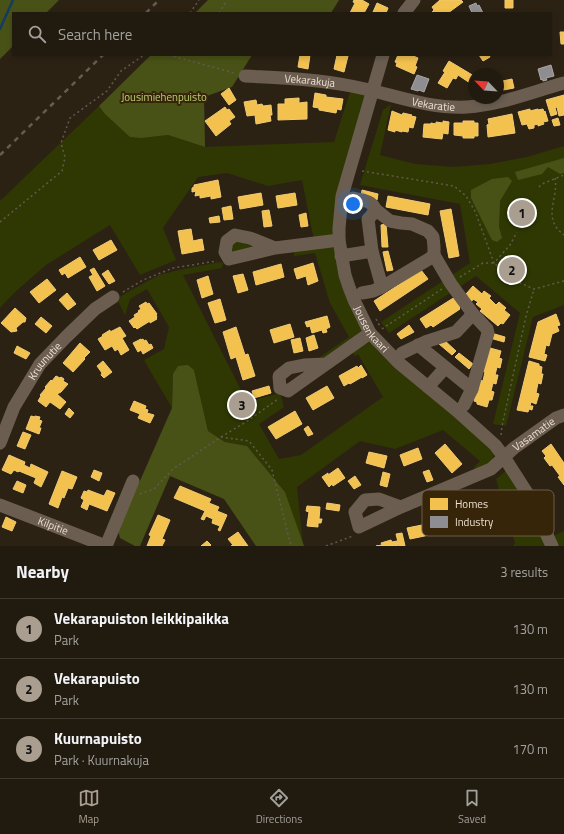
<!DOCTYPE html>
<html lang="en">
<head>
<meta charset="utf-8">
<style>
  body { margin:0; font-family:"Titillium Web",sans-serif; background:#2d271d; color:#f1f3f6 }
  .compass { position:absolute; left:468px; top:68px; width:36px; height:36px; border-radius:50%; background:#211a0f; box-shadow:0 2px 6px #0003; rotate:295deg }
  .you { position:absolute; left:353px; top:204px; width:14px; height:14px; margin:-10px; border:3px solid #fff; border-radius:50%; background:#1a73e8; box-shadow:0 0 0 6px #1a73e833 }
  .badge { display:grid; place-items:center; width:26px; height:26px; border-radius:50%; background:#a99e8f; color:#111; font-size:13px; font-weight:700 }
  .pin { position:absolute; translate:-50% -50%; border:2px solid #fff; box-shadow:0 1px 4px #0006 }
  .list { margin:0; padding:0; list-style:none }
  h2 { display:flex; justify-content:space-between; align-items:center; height:52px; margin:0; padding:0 16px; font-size:17px }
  h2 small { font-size:13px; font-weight:400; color:#a2a19e }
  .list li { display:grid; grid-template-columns:26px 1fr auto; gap:12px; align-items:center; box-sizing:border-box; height:60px; padding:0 16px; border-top:1px solid #3e382f }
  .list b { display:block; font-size:15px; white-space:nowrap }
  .list p { margin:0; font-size:13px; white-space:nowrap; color:#a2a19e }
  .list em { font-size:13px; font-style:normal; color:#a2a19e }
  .icon { flex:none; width:22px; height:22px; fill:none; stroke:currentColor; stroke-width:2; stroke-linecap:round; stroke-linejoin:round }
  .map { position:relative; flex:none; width:564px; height:546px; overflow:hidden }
  .search { position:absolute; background:#211a0f; box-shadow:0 2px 6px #0003; left:12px; right:12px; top:12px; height:44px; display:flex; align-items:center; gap:10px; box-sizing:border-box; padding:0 14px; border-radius:0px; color:#a2a19e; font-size:15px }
  .sheet { height:232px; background:#211a0f }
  nav { display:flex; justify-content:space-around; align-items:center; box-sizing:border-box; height:56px; border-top:1px solid #3e382f; background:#211a0f; font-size:11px; color:#a2a19e }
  nav a { display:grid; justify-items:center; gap:2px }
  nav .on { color:#a99e8f }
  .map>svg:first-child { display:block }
  .green { fill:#2f3803 }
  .forest { fill:#495216 }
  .homes { fill:#f2c14e; stroke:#f0ca75 }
  .industry { fill:#8d8d92; stroke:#aaa6a5 }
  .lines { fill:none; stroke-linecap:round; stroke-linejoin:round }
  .stream { stroke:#133b64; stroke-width:2.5 }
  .path { stroke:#63594e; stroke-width:1.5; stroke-dasharray:2 3; stroke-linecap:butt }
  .minor { stroke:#6b5e51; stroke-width:13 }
  .rail { stroke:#665d50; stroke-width:2.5; stroke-dasharray:5 5; stroke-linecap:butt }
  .labels { text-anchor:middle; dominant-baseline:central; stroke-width:4; stroke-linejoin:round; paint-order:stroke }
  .street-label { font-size:11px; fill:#ece0d1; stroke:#362509 }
  .park-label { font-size:11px; fill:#bbd273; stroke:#362509 }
  .key { fill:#362509; stroke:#6d5d45; stroke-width:1 }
  .key-label { font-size:11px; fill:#ece0d1 }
</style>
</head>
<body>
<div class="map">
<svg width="564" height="546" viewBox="0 0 564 546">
  <rect width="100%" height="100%" fill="#2c2214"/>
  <path class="green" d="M351 89 363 94 365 96 333 232 330 236 314 240 302 180 268 186 227 173 198 177 163 228 176 260 140 275 110 225 46 265 14 293 0 308V201L99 106 104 113 142 138 168 135 205 147 334 142Z
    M391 104 380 155 415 164 453 167 490 164 527 157 564 146V305L533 317 506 426 493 424 520 313 476 276 389 333 381 322 470 263 460 204 360 185 383 110Z
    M234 237 266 247 235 253 229 251Z
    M333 247 335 249 362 329 361 333 332 357 320 359V357L349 337 330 303 315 253 294 256V250Z
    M220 262 223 263 222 268 183 275 247 402 280 393 284 407 259 424 279 459 301 455 383 397 358 354 355 356 352 352 369 342H371L494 452C495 462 486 466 479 472L474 467 480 461 443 430 395 449 360 441 297 487 303 545 285 492 247 446 225 442 208 431 194 370 173 374 172 408 144 360 164 349 169 327 147 289 130 299 125 315 118 301 120 297 126 293 159 275 179 270Z
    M507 470 527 505 547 546H513L515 543 496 479Z
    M564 531V546H557L553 536Z"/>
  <path class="forest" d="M0 0H59L46 13H13V46L0 59Z
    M208 0H339L331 13H195Z
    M151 55H252L232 87 204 97 205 147 168 135 142 138 130 137 104 113 99 106Z
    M564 158V173L560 174 548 167 542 174 518 180 515 172Z
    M508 177 512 181 500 201 499 227 502 238 497 242 492 240 471 198V190L492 179Z
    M188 365 194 370 208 431 225 442 247 446 285 492 304 546H256L224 499 170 476 140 546H135L120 538 118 531 172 408 173 374 178 366Z"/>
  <path class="homes" d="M354 0H362L369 4 364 13H350L355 3 353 2Z
    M440 0H461L463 2 448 13H432V12L434 10 432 7Z
    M505 0H513V8H505Z
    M377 3 388 8 386 13 373 12Z
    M560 32H564V44H561Z
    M300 55H310L308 69 298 67Z
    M337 55 348 56 344 72 334 69Z
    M398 55H411L418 58 415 66 417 67 414 74 396 66 397 63 395 62Z
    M479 55H489L490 57 483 61Z
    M449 61 474 76 470 83 458 75 456 79 453 78 447 88 438 83 445 72 443 71Z
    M512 79 514 88 498 91V82Z
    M229 88 236 100 229 105 221 94Z
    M315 93 326 95V97L343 99 341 110 337 109 336 113 319 110V108L313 107Z
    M564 95V115L559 116 557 107 555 108 557 114 551 116 546 100Z
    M299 98V103L307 102V119L278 120V104H285V99Z
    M256 100 257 105 262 104 263 106 271 105 272 115H270L271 121 256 124 255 115 247 116 244 102Z
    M225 107 227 110 229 109 235 117 229 121 231 124 216 136 205 121Z
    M530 109V111L538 109V110L543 109 544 112 545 111 548 121 543 122 544 124 538 126V124L534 125V128L529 129 527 124 522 125 518 112Z
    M392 111 402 115 403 113 412 115 411 116 416 117 413 128 409 127 408 132 402 131V132L395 130V132L388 130Z
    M512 114 515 133 488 137 487 125 489 124 488 119Z
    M558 118 560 125 554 126 552 120Z
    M443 121 449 122 448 134 443 133 442 139 423 137 424 124H431V123L436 124V122L443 123Z
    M463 121H474V123H478V136H474V138H463V136L454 135V123H463Z
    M218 180 221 197 211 199V196L200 198V195L195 196 196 191 192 192V188L194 187V185Z
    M362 190 378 194 377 200 361 196Z
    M261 193 263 205 240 209 238 197Z
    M295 193 297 205 278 208 276 196Z
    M388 196 430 204 428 215 386 207Z
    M231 206 233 219 224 220 222 208Z
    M451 209 459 256 449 258 440 211Z
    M269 210 272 226 264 227 262 211Z
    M306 213 308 226 301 227 299 215Z
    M219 216 220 222 210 223 209 218Z
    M386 224 388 247H382L381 225Z
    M191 229 193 241 202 239 204 250 182 254 178 231Z
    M111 240 117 250 99 260 93 250Z
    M388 251 393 270 387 271 383 252Z
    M80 257 86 267 68 278 65 273 62 275 59 270Z
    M313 263 318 281 308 285 306 276 297 279 294 269Z
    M281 264 284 277 256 285 253 272Z
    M94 268 105 286 97 291 89 277 93 275 90 270Z
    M108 270 115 281 109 284 102 274Z
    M421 270 428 279 380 311 374 301Z
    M243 274 248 290 238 293 233 276Z
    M208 276 213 294 202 298 197 280Z
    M47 279 56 290 39 303 30 292Z
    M473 286 482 294 484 291 491 296 489 298 496 305 499 302 506 308 504 310 510 315 503 324 501 323 498 326 480 311 482 309 476 304 478 302 473 299 472 301 467 297 468 295 466 294Z
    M67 293 76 304 68 310 59 300Z
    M455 297 461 306 459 308 460 309 433 327 431 325 426 328 420 319Z
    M220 299 226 320 215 323 208 303Z
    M146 302 147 304 149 303 157 314 156 315 157 317 156 318 157 319 150 323V321L137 329 135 327 134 328 129 321 135 317 134 315 139 312 138 311 141 309 139 306Z
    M15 308 26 318 25 322H23L16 328 17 331 11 332 1 323Z
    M556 314 560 325 557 326 559 331 552 334 549 346 546 345 544 354 547 355 545 361 529 357 538 322Z
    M327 316 330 327 326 329 327 332 323 333 322 330 312 333 310 326 307 327 305 322Z
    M41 317 52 326 46 333 35 324Z
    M290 324 294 337 274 343 270 330Z
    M409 325 414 332 401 339 397 334Z
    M120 327 126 336 122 338 129 350 121 355 118 349 115 351 112 346 105 350 98 339 103 336 102 335 110 330V332Z
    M236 327 245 355 248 354 255 376 243 380 236 357 231 359 223 332Z
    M491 333 505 337 504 342 490 338Z
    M314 335 318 348 309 351 306 338Z
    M300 338 303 351 294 353 291 340Z
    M141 339V340L143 339 144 341 146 340 149 345 151 344 153 348 143 354 141 350 138 352 133 343Z
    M443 339 456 351 452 355 439 344Z
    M80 343 90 352 84 358 85 359 73 372 63 363Z
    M17 346 30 353 26 359 14 353Z
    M490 348 501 351 499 358 502 359 500 368 497 367 495 375H498L496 384 493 383 491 391 494 392 492 400H489L487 407 477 404V402L474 401 479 380 483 381 485 372 482 371 485 354 488 355Z
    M459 353 473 364 469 369 455 357Z
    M103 361 112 372 104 378 101 375 102 373 97 366Z
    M529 361 539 364V366L542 367 541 374H543L541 384 538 383 536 393 539 394 536 404 531 402 530 406H533L532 410 529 409 528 412 517 410Z
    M361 365 367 375 362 378V377L350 384 349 383 344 386 339 376 357 366 358 368Z
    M56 376 60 378 61 377 64 379 63 381 68 384 61 392 57 394 66 402 60 409 50 402 46 407 38 401 41 396 40 395 46 388 45 387 51 380 52 381Z
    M269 386 271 393 254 398 252 391Z
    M327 386 334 398 313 410 306 398Z
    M134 401 146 406 145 409 148 410 147 413 154 415 150 423 138 418 140 414 130 410Z
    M69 408 74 413 70 418 65 414Z
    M295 411 302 424 276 439 268 427Z
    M31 416 35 417V416L40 417 39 420 42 421 39 428H41L39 434 26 429Z
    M308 426 313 434 308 436 304 429Z
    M23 432 31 435 25 449 17 446Z
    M445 444 462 464 452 473 435 453Z
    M551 444 564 463V485L558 477 560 476 552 465 550 466 544 458 546 456 542 451Z
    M418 448 422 459 404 466 400 455Z
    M369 452 387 456 384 468 366 463Z
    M9 455 25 462 24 465 30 468 31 464 48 472 41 487 34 483 36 478 19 471 18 472 14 470 11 474 2 470Z
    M338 468 345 478 333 486 332 484 329 487 322 477 328 473V475Z
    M94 470 102 473 99 481 91 477Z
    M429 470 433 480 427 482 423 472Z
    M62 471 77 477 72 489 68 488 64 498 62 497 58 508 49 504Z
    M383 472 390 474 387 487 380 485Z
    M355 476 361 485 354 489 348 481Z
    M17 481 26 485 23 493 13 489Z
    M180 486 211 499 209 503 219 507 217 511 227 515 220 531 218 530 220 526 212 523 213 519 206 516 204 520 201 519 205 511 174 498Z
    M88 490 104 496 107 490 115 493 107 511 89 504 87 510 81 507 84 500 81 498 84 491 87 492Z
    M327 503 340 505 339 511 326 509Z
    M307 506 320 507 319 519H322L321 523H318V527L307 526 309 512 306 511Z
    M158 515 170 520 162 539 165 540 162 546H147L151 536 149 535Z
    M6 517 16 522 12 531 2 527Z
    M432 523 434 534 410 539 407 528Z
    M238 532 248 546H231L233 545 228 539Z
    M402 533 405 546H399L396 534Z
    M391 540 392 542 397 541 398 546H376L382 545 381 543Z
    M207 541 211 545 210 546H201Z"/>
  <path class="industry" d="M476 3 477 6 479 5 483 13H472L469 6Z
    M551 65 554 76 546 78 547 80 543 81 542 79 541 80 538 69Z
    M417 75 429 79 424 92 419 90 418 91 411 89Z"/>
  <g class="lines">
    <path class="stream" d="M0 29 13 0"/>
    <path class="path" d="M190 13 199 0
      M219 13 227 0
      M169 55 234 73
      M362 171 454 186 466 196 475 211 494 263 510 245 517 232
      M555 178C559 199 541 218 564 235
      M539 187 542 184 564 175
      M0 222 62 171 65 157 61 143 70 118 107 91 121 71 144 55
      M460 277 483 263H494L520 283 534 289 564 281
      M123 292 143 280 173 268 217 261
      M376 319 381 328
      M382 329 442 289
      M501 435 502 426 526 316 534 289
      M221 437 249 420 278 399
      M140 494 154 489 173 469 221 437 249 441 272 470 291 546
      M326 546 353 536"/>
    <g class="minor">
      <path d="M404 13 414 0"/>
      <path id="s1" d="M383 55 342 196 339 228V240L345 275 349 287 354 300 370 333 399 363 456 410 495 445 504 457 529 496 552 546"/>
      <path id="s2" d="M245 76C281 78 316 79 351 86 390 93 426 109 467 107 500 105 532 92 564 83"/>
      <path d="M353 198C361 200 372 200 375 209L372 215 368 219 372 251 382 287 373 291 362 293"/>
      <path d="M375 209 390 221 401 223 412 224 428 231 433 237 434 247V255L429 259 382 287"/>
      <path d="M275 248 250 238 235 235 227 241 225 252 229 259 275 248 339 240"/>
      <path d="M434 255 451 284 473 314"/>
      <path d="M341 256 372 251"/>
      <path d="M418 345 472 389"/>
      <path d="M402 353 425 342 456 332 473 314 487 329 488 333 472 389 464 405"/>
      <path d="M326 364 304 365 289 368 279 376 280 388 288 391 370 333"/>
      <path d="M428 387 445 368"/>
      <path id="s3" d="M0 443 14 407 40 364 66 337 95 309 113 297"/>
      <path id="s4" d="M0 505 106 546"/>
      <path id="s5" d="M401 507 379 499 365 500 355 512 359 527 401 507 491 469 514 448 556 418 564 415"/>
      <path d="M106 546 133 481"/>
    </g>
    <path class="rail" d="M146 13 159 0
      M0 155 103 55"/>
  </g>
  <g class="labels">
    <g class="street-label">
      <text stroke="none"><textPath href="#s2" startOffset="65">Vekarakuja</textPath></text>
      <text stroke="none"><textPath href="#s2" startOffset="191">Vekaratie</textPath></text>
      <text stroke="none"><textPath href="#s1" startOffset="287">Jousenkaari</textPath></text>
      <text stroke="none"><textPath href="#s3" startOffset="94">Kruunutie</textPath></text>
      <text stroke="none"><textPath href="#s5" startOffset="268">Vasamatie</textPath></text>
      <text stroke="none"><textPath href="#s4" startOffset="57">Kilpitie</textPath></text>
    </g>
    <g class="park-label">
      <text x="164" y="97">Jousimiehenpuisto</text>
    </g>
  </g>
  <rect x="422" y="490" width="132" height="46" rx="6" class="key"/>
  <rect x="430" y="498" width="18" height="12" fill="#f2c14e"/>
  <rect x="430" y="516" width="18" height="12" fill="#8d8d92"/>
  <g class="key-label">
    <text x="455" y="508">Homes</text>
    <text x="455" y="526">Industry</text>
  </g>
</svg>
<svg class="compass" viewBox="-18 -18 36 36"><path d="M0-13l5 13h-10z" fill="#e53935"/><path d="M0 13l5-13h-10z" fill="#a2a19e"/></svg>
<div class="you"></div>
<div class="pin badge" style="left:522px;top:213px">1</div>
<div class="pin badge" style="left:512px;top:270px">2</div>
<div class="pin badge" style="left:242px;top:405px">3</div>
<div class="search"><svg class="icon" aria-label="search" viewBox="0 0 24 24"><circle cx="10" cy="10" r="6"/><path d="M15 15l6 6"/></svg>Search here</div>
</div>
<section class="sheet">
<h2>Nearby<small>3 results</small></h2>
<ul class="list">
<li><span class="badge">1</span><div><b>Vekarapuiston leikkipaikka</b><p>Park</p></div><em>130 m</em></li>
<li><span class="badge">2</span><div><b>Vekarapuisto</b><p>Park</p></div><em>130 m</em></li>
<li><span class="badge">3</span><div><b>Kuurnapuisto</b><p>Park · Kuurnakuja</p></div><em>170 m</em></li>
</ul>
</section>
<nav>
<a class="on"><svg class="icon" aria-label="map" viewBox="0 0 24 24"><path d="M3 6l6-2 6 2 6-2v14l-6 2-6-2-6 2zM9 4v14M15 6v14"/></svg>Map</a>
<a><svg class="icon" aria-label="directions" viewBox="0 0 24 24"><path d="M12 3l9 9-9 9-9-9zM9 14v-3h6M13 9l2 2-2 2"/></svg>Directions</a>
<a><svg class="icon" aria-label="saved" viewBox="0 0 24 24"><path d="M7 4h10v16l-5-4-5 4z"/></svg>Saved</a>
</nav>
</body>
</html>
